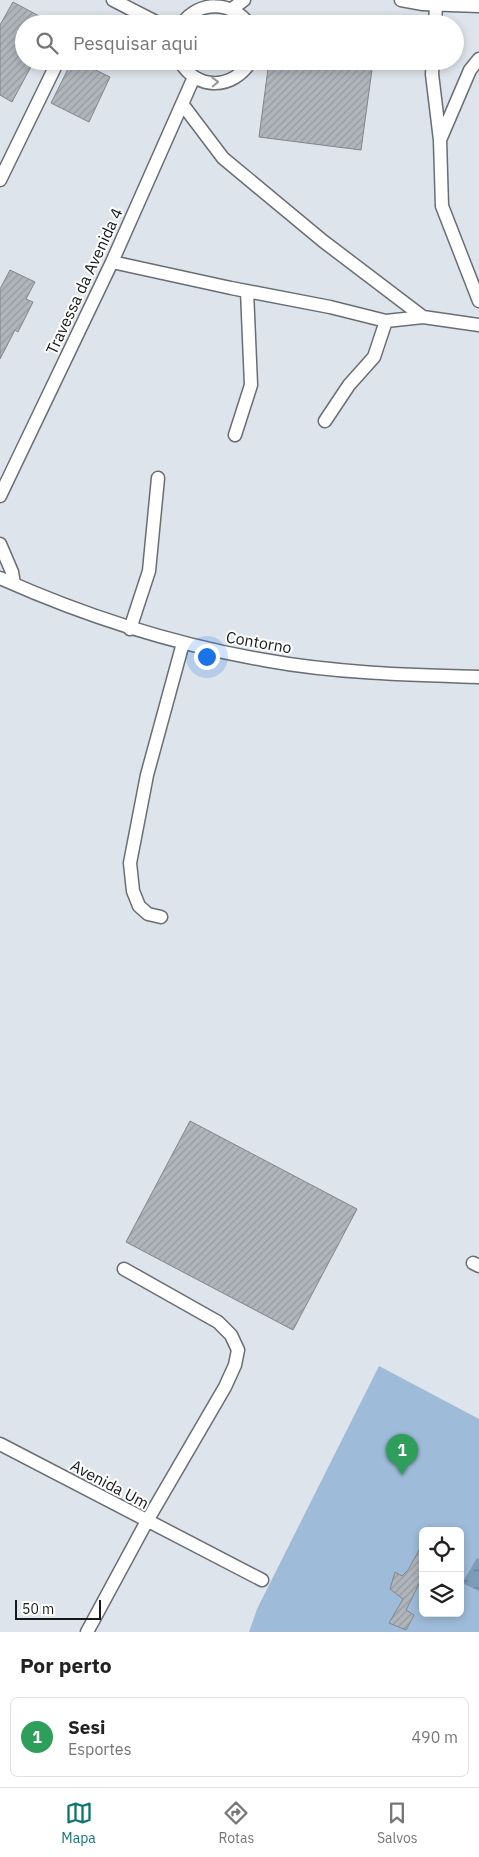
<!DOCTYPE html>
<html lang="pt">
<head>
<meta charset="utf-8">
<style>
  body { margin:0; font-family:"IBM Plex Sans",sans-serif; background:#f2f2f2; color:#222 }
  .controls { position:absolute; right:15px; bottom:15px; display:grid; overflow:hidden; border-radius:8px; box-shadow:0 2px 8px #0003 }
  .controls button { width:45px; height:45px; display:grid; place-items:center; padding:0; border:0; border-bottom:1px solid #e0e0e0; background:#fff; color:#222; font:25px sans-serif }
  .scale { position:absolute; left:15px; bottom:12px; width:86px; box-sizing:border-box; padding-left:5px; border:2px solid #16191b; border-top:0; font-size:14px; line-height:18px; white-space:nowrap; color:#16191b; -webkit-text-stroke:4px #fff; paint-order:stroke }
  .you { position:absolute; left:206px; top:656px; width:18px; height:18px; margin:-12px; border:4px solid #fff; border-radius:50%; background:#1a73e8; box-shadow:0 0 0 8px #1a73e833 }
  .badge { display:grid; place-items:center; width:32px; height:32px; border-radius:50%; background:#0f766e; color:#fff; font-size:16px; font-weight:700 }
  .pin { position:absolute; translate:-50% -41px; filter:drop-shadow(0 1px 2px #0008) }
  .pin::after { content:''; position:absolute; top:26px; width:18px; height:15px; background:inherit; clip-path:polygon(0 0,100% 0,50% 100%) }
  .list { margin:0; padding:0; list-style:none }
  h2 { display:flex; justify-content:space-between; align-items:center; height:65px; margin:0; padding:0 20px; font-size:21px }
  h2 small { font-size:16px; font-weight:400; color:#767676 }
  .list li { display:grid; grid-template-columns:32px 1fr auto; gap:15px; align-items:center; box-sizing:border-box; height:80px; margin:0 10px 10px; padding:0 10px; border:1px solid #e0e0e0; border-radius:8px }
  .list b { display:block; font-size:19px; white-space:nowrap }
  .list p { margin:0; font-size:16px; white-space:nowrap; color:#767676 }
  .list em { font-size:16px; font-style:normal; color:#767676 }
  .icon { flex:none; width:28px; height:28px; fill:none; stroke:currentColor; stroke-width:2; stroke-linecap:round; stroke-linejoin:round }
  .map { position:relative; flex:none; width:479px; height:1632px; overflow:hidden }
  .search { position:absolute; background:#fff; box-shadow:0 2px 8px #0003; left:15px; right:15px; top:15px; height:55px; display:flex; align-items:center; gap:12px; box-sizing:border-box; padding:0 18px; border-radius:28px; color:#767676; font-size:19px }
  .sheet { height:155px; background:#fff }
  nav { display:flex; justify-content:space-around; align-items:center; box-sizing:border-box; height:70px; border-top:1px solid #e0e0e0; background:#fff; font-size:14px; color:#767676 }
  nav a { display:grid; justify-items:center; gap:2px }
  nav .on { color:#0f766e }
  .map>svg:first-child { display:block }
  .green { fill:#9ebbd9; fill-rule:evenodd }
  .water { fill:url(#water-ripples) }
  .building { fill:url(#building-hatch); stroke:#80868c }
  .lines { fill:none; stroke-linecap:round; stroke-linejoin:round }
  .minor-casing { stroke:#686e74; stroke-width:15 }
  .minor { stroke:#fff; stroke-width:12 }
  .oneway { stroke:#969898 }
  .labels { text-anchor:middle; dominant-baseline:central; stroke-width:4; stroke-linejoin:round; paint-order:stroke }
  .street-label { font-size:16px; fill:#16191b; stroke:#fff }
</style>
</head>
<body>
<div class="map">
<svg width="479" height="1632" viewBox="0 0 479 1632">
  <defs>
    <pattern id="water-ripples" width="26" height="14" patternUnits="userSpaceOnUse" patternTransform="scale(1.25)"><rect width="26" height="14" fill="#7e9bb9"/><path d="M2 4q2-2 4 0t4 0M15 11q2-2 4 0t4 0" fill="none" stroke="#667e96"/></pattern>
    <pattern id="building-hatch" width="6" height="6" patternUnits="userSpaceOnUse" patternTransform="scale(1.25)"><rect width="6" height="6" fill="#afb5bb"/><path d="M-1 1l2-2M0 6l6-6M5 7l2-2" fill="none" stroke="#969ba0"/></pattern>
  </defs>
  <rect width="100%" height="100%" fill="#dee4eb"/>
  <path class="green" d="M379 1366 479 1419V1632H249L257 1609ZM423 1531H460V1613H423Z"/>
  <path class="water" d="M477 1558 479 1559V1591L462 1583Z"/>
  <path class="building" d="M13 2 54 24H24V61H34L12 102 0 95V25Z
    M72 61H77L110 77 89 122 51 103Z
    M269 61 373 62 361 150 259 137Z
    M10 270 35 282 26 299 33 302 18 332 15 330 0 359V289Z
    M190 1121 357 1209 293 1330 126 1242Z
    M423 1543V1576L406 1610 414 1615 406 1630 389 1623 403 1599 390 1589 395 1572 402 1576 408 1570Z"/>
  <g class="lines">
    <g class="minor-casing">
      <path id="minor" d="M113 0 160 24
        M401 0 423 4 479 6
        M232 9 244 0
        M182 24C199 0 231 1 249 24
        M435 24 436 5
        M479 59 470 70 440 140 442 206 479 301
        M180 61C197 91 233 90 251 61
        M433 61 432 74 440 140
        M183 105 223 158 323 241 423 317
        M0 180 58 61
        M112 262 231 288 330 307 386 321 423 317 479 325
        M325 421 349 385 374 357 386 321
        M235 435 251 385 247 291
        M0 496 112 262 194 77
        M0 544 12 572 14 584
        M0 578C85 616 172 644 264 660 335 673 407 675 479 677
        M130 629 149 571 158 478
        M161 917 148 914 139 906 133 891 130 863 147 775 183 643
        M473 1263 479 1266
        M0 1444 262 1580
        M87 1632 147 1521 225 1387 235 1365 238 1350 231 1335 218 1322 124 1269"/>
    </g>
    <use href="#minor" class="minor"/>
  </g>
  <defs><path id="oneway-chevron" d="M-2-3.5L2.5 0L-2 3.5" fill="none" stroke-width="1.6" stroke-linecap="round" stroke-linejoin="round" transform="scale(1.25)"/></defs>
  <use class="oneway" href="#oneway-chevron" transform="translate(215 82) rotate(-2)"/>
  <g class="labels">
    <g class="street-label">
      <text transform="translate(84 281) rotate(-65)">Travessa da Avenida 4</text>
      <text transform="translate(259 642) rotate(10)">Contorno</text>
      <text transform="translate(110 1484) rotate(28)">Avenida Um</text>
    </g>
  </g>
</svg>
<div class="controls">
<button><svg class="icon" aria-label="locate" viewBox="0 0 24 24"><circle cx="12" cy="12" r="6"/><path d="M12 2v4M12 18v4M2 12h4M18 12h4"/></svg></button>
<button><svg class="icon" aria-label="layers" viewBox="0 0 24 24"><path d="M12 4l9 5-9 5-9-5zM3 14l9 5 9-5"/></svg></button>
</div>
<div class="scale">50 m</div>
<div class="you"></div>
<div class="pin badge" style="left:402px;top:1475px;background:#2e9e5b">1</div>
<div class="search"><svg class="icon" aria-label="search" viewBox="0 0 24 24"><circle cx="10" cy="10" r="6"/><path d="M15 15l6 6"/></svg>Pesquisar aqui</div>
</div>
<section class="sheet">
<h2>Por perto<small></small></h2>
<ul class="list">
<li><span class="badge" style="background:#2e9e5b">1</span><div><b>Sesi</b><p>Esportes</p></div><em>490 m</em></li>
</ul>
</section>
<nav>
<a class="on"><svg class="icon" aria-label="map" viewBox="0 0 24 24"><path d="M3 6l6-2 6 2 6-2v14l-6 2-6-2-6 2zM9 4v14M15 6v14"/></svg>Mapa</a>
<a><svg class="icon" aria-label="directions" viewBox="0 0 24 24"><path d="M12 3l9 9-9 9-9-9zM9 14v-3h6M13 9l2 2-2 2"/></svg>Rotas</a>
<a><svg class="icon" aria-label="saved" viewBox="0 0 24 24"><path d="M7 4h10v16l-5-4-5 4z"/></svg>Salvos</a>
</nav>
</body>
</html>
